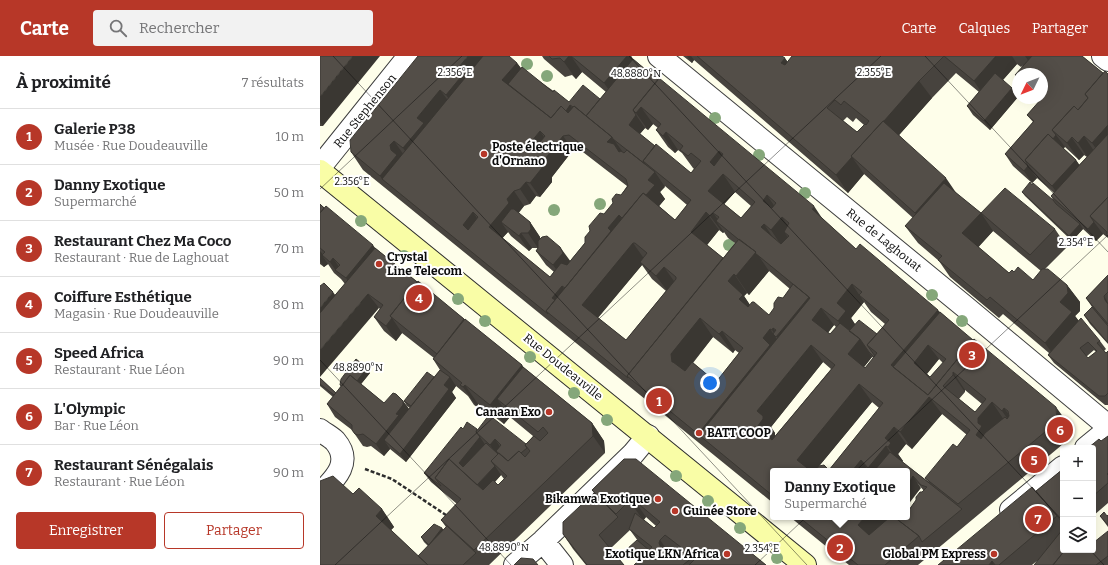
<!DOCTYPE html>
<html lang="fr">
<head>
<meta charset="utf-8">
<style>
  body { margin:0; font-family:Bitter,serif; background:#f2f2f2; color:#202124 }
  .controls { position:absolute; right:12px; bottom:12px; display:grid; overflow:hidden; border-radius:4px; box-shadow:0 4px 16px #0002 }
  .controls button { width:36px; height:36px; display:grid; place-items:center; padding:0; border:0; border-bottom:1px solid #e0e0e0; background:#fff; color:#202124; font:20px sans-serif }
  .compass { position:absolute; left:692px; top:12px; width:36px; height:36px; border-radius:50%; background:#fff; box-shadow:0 4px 16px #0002; rotate:227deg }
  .you { position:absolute; left:390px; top:327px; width:14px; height:14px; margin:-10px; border:3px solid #fff; border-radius:50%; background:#1a73e8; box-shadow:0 0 0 6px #1a73e833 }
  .badge { display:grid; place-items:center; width:26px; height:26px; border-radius:50%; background:#b73728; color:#fff; font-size:13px; font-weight:700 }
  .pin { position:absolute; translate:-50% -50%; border:2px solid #fff; box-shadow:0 1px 4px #0006 }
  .popup { position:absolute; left:450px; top:412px; width:140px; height:52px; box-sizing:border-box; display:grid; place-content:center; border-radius:4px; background:#fff; filter:drop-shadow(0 1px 3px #0005); font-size:13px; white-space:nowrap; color:#757577 }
  .popup b { font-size:15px; color:#202124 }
  .popup::after { content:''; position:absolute; left:50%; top:100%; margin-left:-8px; border:8px solid transparent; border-top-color:#fff }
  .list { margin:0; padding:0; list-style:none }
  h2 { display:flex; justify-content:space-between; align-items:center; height:52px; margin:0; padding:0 16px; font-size:17px }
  h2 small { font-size:13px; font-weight:400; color:#757577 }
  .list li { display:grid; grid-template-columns:26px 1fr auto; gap:12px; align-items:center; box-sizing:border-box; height:56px; padding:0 16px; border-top:1px solid #e0e0e0 }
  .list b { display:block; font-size:15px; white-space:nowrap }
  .list p { margin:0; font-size:13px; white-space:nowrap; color:#757577 }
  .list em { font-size:13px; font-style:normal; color:#757577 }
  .actions { display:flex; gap:8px; padding:12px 16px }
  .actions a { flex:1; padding:9px 0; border:1px solid #b73728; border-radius:4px; text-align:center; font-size:14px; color:#b73728 }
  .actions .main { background:#b73728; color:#fff }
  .icon { flex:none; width:22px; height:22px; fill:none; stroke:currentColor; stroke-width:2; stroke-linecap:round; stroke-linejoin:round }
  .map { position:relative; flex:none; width:788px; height:509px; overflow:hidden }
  header { display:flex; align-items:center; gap:24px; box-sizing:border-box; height:56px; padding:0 20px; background:#b73728; color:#fff }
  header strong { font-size:19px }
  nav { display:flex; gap:22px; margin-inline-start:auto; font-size:14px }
  .search { width:280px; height:36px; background:#f2f2f2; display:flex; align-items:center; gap:10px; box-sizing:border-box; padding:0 14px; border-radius:4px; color:#757577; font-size:15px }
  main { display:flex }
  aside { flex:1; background:#fff }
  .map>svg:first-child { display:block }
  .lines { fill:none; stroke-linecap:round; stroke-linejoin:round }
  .street-casing { stroke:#3e3e3e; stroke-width:24 }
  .secondary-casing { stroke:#2d2d2d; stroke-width:24 }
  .path { stroke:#2d2d2d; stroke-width:2.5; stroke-dasharray:4 2; stroke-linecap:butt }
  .street { stroke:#fff; stroke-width:22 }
  .secondary { stroke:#f9fda6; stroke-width:22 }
  .tree { fill:#85a77a }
  .wall { fill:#47433e; fill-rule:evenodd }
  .shaded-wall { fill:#3a3732 }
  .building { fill:#534e48; stroke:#3a3732; fill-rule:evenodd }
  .ticks { fill:none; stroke:#0b0b0b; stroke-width:1; stroke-opacity:0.45 }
  .poi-dot { fill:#b73728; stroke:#fff; stroke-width:1.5 }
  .labels { text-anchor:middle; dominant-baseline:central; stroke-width:4; stroke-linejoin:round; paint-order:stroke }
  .street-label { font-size:12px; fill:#0b0b0b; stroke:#fff }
  .poi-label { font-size:12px; font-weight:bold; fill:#0b0b0b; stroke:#fff; text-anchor:start }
  .ticks-label { font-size:10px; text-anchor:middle; fill:#0b0b0b; stroke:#fff; stroke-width:4; stroke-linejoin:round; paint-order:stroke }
</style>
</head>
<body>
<header>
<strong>Carte</strong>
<div class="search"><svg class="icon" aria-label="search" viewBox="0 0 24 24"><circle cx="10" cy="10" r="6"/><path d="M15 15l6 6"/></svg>Rechercher</div>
<nav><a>Carte</a><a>Calques</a><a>Partager</a></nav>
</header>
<main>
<aside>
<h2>À proximité<small>7 résultats</small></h2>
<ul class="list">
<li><span class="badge">1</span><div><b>Galerie P38</b><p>Musée · Rue Doudeauville</p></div><em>10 m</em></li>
<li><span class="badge">2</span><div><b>Danny Exotique</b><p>Supermarché</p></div><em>50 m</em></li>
<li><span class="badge">3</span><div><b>Restaurant Chez Ma Coco</b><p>Restaurant · Rue de Laghouat</p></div><em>70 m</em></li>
<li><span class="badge">4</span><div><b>Coiffure Esthétique</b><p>Magasin · Rue Doudeauville</p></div><em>80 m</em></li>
<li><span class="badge">5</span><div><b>Speed Africa</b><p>Restaurant · Rue Léon</p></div><em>90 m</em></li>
<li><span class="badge">6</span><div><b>L'Olympic</b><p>Bar · Rue Léon</p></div><em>90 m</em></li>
<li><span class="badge">7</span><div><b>Restaurant Sénégalais</b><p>Restaurant · Rue Léon</p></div><em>90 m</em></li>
</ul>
<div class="actions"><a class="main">Enregistrer</a><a>Partager</a></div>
</aside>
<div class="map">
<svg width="788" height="509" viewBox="0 0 788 509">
  <rect width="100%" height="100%" fill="#fefeea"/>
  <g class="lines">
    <g class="street-casing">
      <path id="street" d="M339 0 644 250 788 370
        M783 0 788 4
        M0 111 89 0
        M0 374C5 378 11 381 15 385 33 406 15 423 0 438
        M766 392 788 374
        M691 454 743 411
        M223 485 242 509
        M195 509 223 485 313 398 328 380"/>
    </g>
    <g class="secondary-casing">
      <path id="secondary" d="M0 115 485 509"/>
    </g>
    <path class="path" d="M45 413 72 423 129 461"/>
    <use href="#street" class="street"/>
    <use href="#secondary" class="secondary"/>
  </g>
  <g class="tree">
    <circle cx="207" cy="8" r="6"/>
    <circle cx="227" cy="20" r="6"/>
    <circle cx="395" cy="62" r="6"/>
    <circle cx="439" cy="99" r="6"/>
    <circle cx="485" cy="137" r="6"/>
    <circle cx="280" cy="148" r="6"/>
    <circle cx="234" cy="154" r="6"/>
    <circle cx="41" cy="165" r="6"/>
    <circle cx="409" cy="189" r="6"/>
    <circle cx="84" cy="200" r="6"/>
    <circle cx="612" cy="239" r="6"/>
    <circle cx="138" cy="243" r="6"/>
    <circle cx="165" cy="265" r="6"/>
    <circle cx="642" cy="265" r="6"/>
    <circle cx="210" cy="301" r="6"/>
    <circle cx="254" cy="337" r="6"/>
    <circle cx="287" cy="364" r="6"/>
    <circle cx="356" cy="420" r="6"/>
    <circle cx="388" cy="445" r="6"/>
    <circle cx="420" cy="472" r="6"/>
    <circle cx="457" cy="502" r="6"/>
  </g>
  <path class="wall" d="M0 0 3 70H0Z
    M98 0 197 7 201 12 249 46 280 43 286 36 262 16 256 23 252 19 245 21 224 3 222 0H311L313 3 504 164 536 193 620 256 749 369V383L598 509H529L470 461H578L576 463 578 464 589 454 604 435 587 415H496L509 414 559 352 552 346 495 415H453V447L43 114 31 96ZM333 68 338 72 336 74 348 91 355 97 358 94 362 97 373 112 374 113 371 117 335 90 320 78 325 72 328 74ZM259 93 307 130 301 139 284 158 265 187 250 205 220 182V181L210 166 198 157 204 150 210 148 216 140 220 141 232 126V121L253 94ZM345 130 367 149 355 164 339 150 345 143 340 136ZM415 136 431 150 421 162 404 148ZM399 174 403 177 404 176 408 182 415 187 403 202 387 189ZM188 176 191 180 209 195 212 192H218L216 195 226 209 234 216 230 221 182 182ZM322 209 332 223 346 235 306 284 278 262ZM449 215 470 233 449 259 430 249 424 240 427 237 429 239ZM544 246 551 256 565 268 557 278 535 268 531 262ZM514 269 516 271 510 278 508 277ZM393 281 413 297 415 294 419 297 396 326 373 307ZM552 301 554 302 545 312 544 311ZM619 303 623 307 610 321 607 318ZM503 306 511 313 455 380V377L451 371ZM645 334 662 348 655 356 639 343 645 336ZM622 358 647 379 637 391 605 422 609 426 582 406 583 405 578 398 586 388 592 393Z
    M363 0H462L468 6 472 0H762L783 17 788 18V182L783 178 776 185 763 173 752 185 705 140 702 136 712 129 733 144 731 140 734 137 717 122 712 127 693 110 685 98 713 66 707 59 720 45 717 42H722L698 18V22L695 19 704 9 701 11 697 8 683 24 698 41 670 74 653 59 647 50 659 36 636 17 612 42 579 79 637 138 661 157 735 173 747 191 725 213 747 229 760 246V255L755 260 759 265 780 285 786 293 784 295 786 297 788 295V349H785L734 307 728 299 729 297 683 258 679 262 630 221 619 205 598 187 585 170 593 162 544 118 528 137 374 4 372 7ZM527 61 533 66 536 62 544 69 537 76 523 65ZM745 91 759 104 764 99 767 101 759 109 756 104 743 92ZM673 175 721 215 713 224 694 216 689 217 658 191ZM774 294 776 296 768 302 766 301Z
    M0 148 202 309 203 311 272 367 284 385 285 397 169 509H0L33 438 62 453 74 471 71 474 98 500 108 490 104 486 101 481 122 472 123 474 126 471 121 464 137 448 111 426 104 417 143 373H157L206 388 213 380 190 361 184 368 158 348 157 351 154 349 148 340 136 330 132 336 136 342 86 406 70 393 64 400 51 390 47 391 43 390 32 374 15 361 7 348 13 341 0 330V322L16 337 21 330 20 329 47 312 50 317 41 328 64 347 83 345 89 353 90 352 87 350 84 345 114 321 120 314 113 303 114 302 82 277 76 285 64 275 54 261 60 253 59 252 15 239 25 228 21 223 14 217 8 208 4 211 0 208ZM181 419 184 423 178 429 175 426Z
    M788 219V288L770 268 764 259 772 251 766 242Z
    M788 380V447L773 460V392Z
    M304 403 446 509H314L319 504 311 498 307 493 318 485 310 474 290 493 304 509H266L253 493 243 478 274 437 272 434ZM326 461 336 470 334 472 324 464ZM358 496 364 501 365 502H352Z
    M743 413V494H773L788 475V509H714L718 504 712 509H618L716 435Z
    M788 459V471L780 460H787Z"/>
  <path class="shaded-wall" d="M33 0H60L3 70 0 66V41Z
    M148 0H175L139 56 126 39 139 11Z
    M249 0H251L262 16 256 23 244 6Z
    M307 0H311L321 15 297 45 284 27Z
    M367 0H371L374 4 372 7Z
    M676 0H692L697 8 666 43 654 25Z
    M705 0H731L717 17Z
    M465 2 477 20 461 7Z
    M197 7 207 21 195 36 182 24Z
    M599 25 612 42 548 114 532 101Z
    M692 32 698 41 670 74 664 65Z
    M120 34 133 51 95 109 83 92 97 62Z
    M250 49 256 58 235 68Z
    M321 51 333 68 328 74 316 57Z
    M776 55 752 82 764 99 759 104 747 87Z
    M316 59 325 72 317 81 309 69Z
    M788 69V100L784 104 772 87Z
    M220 75 230 90 217 106 206 94 207 91Z
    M346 76 358 94 355 97 343 80Z
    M736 79 745 91 720 118 709 109Z
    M243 80 253 94 232 121V126L220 141 210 127 222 107Z
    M764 80 776 98 770 105 758 87Z
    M292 81 302 95 300 97 287 86Z
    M74 85 86 102 62 123 60 120 71 94 70 89Z
    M399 95 411 112 403 118 415 136 400 153 388 135 390 106Z
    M532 101 544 118 528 137 516 119Z
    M756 104 768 121 744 147 732 130Z
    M708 110 717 122 712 127 704 115Z
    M335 116 345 131 340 136 345 143 315 179 328 124Z
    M626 122 639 141 608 175 595 157Z
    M206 126 216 140 210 148 200 133Z
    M194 135 204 150 198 158 181 166 188 176 179 186 169 171 187 143Z
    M447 139 459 157 455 162 443 145Z
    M494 150 506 168 492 153Z
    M153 156 163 171 153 184 143 169Z
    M386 156 399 174 383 194 371 176Z
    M393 157 403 170 396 165 404 176 403 177 390 160Z
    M661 157 673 175 655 195 642 177Z
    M299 159 309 173 299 185 288 172Z
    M462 161 474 178 469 180 464 176 470 184 463 192 451 174Z
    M210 166 220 181 221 187 218 192 208 177Z
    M774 166 783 178 776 185 768 173Z
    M444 168 456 186 441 171Z
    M760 168 763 173 752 185 749 180Z
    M201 177 212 192 209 195 199 180Z
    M313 187 325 204 320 206 322 209 274 266 262 249Z
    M53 189 65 207 38 239 26 222Z
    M240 191 251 206 243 223 233 209Z
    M0 195 6 202 2 199 8 208 4 211 0 205Z
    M436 196 449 215 429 239 416 220Z
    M13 202 25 220 16 215 10 206Z
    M344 211 356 228 349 237 336 220Z
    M414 218 427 237 424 240 436 258 380 262 393 281 364 317 308 321Z
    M532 228 544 246 531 262 538 273 527 278 518 265 517 247Z
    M747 229 760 246V255L755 260 765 274 737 304 725 287 740 246Z
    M242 230 252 245 244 255 232 242Z
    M13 236 26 254 0 284V252Z
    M48 238 59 252 0 321V294Z
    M784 240 788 247V249L785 244Z
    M489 241 501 252 514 269 504 281 470 300 452 274 453 272 458 279Z
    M618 254 630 271 608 289 619 303 604 321 586 323 571 309Z
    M72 262 82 277 76 285 66 270Z
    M450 273 463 292 379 379 378 378 443 282Z
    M402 275 415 294 413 297 399 278Z
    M540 283 552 301 540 316 528 298Z
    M491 289 503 306 451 371 455 377V381L449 388 437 371V355Z
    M202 309 215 329 177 343 190 361 184 368 170 349Z
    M47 312 50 317 29 343 26 338Z
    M633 316 645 334V336L633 319 611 342Z
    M130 321 136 330 132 336 136 342 86 406 80 398 124 329Z
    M539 328 552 346 495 415H485L477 404Z
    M145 329 158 348 157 351 143 331Z
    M609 341 622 358 592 393 580 376Z
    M83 345 92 357 64 384 70 393 64 400 56 388 76 358Z
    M672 346 684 364 668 397 656 379 658 367V362Z
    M736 351 749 369V383L737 366Z
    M684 352 697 370 694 372 682 355Z
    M272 367 284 385 285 397 273 380Z
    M574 371 586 388 578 398 583 405 580 409 568 391 565 382Z
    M160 381 166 390 145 416 139 407Z
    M175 383 185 398 176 395 182 402 180 403 170 389Z
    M566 390 578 408 572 415H551L548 412Z
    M541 404 549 415H532Z
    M175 410 181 419 162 440 156 431Z
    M593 420 601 432 587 450V427Z
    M314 444 326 461 323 464 311 447Z
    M62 453 74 471 68 477 56 460Z
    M545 461H566L568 464 550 487 538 469Z
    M122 472 125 476 109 489Z
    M340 484 352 501V505L342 495 339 487Z
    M672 505 674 509H669Z"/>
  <path class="building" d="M0 0H33L0 41Z
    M98 0H148L139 11 145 16 126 39 120 34 97 62 104 67 83 92 74 85 70 89 71 94 77 99 60 120 31 96 30 84Z
    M163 0H189L197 7 182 24 231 62 241 50 248 57 254 50 292 81 287 86 294 88 299 96 301 95 304 97 307 94 335 116 328 124 335 129 326 139 323 137 302 162 299 159 288 172 291 175 245 232 242 230 232 242 235 244 226 255 228 258 62 123ZM220 75 225 80 212 96 206 94 207 91ZM249 79 306 123 308 130 301 139 296 138 292 143 293 147 284 158 280 157 269 170 270 175 265 181V187L247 209 241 207 230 221 169 171 189 147 187 143 194 135 200 133 206 126 210 127 222 112V107L243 80ZM153 156 158 161 148 174 143 169Z
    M229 0H249L244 6 240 2 232 3Z
    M251 0H307L284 27Z
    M377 0H462L465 2 461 7 465 9 472 0H624L599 25 564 65H563L531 100 532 101 516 119ZM515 44 521 49 524 45 549 65 546 69 545 68 537 76 507 52Z
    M624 0H676L654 25Z
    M712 0H762L783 17 765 38 768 42 758 54 754 50 732 74 736 79 733 83 728 78 705 104 708 110 704 115 685 98 714 65 707 59 722 42V18H698V21L695 19Z
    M313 3 338 24 313 54 316 59 309 69 335 90 323 105 325 108 307 94 293 83 292 81 266 60Z
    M202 11 233 36 234 34 249 46 263 29 280 43 266 60 254 50 253 51 250 49 246 55 241 50 231 62 188 28Z
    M785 15 788 18V69L772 87 764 80 758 87 752 81 747 87 732 74 754 50 758 54 768 42 765 38Z
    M675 17 692 32 664 65 647 50Z
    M339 22 494 150 492 153 536 193 540 188 618 254 571 309 608 339 654 283 736 351 737 366 638 448 605 422 633 388 637 391 650 374 609 341 580 376 574 371 565 382 571 387 568 391 566 390 548 412 541 404 532 415H496L499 410 504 409 509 414 563 347 539 328 477 404 491 415H453V440L379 379 490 242 435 197 436 196 418 183 396 165 399 161 393 157 390 160 386 156 371 176 403 202 307 320 308 322 226 255 323 137 355 164 371 144 323 105 336 88 371 117 381 105 371 97 368 100 360 94 363 90 346 76 343 80 336 74 341 68 321 51 316 57 313 54ZM399 95 403 98 394 110 390 106ZM403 118 435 146 421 162 388 135ZM447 139 456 147 452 152 443 145ZM462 161 469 167 464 176 469 180 461 188 441 171 444 168 451 174ZM313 187H315L327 197 320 206 336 220 344 211 356 221V223L306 284 262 249ZM532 228 542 236 539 239 569 264 547 289 557 297 545 312 528 298 540 283 520 267 510 278 492 264 501 252 518 265 526 255 517 247ZM491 289 515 309 452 384 437 371 443 363V360L437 355ZM633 316 666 343 655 356 623 330 633 319ZM672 346 682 355 684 352 688 355 689 360 687 363 685 361 665 377 661 383 656 379 662 370 658 367V362Z
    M563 65 626 122 595 157 531 100Z
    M728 78 756 104 732 130 705 104Z
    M788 78V141L770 160 774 166 768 173 731 140Z
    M710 126 712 129 713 127 733 144 736 148 760 168 749 180 702 136Z
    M624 127 661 157 642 177 689 217 692 214 694 216 698 211 713 224 722 213H728L747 229 748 237 740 246 752 256 725 287 670 241 667 244 618 204 622 200 585 170Z
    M685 132 735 173 710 199 661 157Z
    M788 141V181L786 179 787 176 770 160Z
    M0 148 4 152 0 157Z
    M6 150 53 189 26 222 15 214 20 209 13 202 10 206 2 199 5 196 0 192V157Z
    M191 153H194L210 166 211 173 208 177H201L199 180 181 166Z
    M227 180 240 191 243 197 233 209 216 195 218 192V185L222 181Z
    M419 183 436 196 416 220 414 218 408 225 423 239 419 243 428 251 432 246H434L449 259 454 252V247L458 241 463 242 473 228 489 241 456 281 453 278 456 274 453 272 452 274 450 273 443 282 450 289 378 378 307 320ZM380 262 399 278 402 275 423 292 396 326 372 306 365 315 353 306H352L351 298Z
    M55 192 97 226 70 260 72 262 66 270 54 261 63 249 48 238 0 294V257Z
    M788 219V236L784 240 785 244 788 248V268L766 242Z
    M98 225 144 263 117 298 70 260Z
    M4 227 13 236 0 252V230Z
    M772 251 788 270V287L764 259Z
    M620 256 653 284 608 339 573 311ZM608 289 626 303 610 321 594 307Z
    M761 262 780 285 777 287 786 297 788 295V337L785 340H779L728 299ZM768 286 777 295 768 302 760 292Z
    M145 263 202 309 170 349 145 329 143 331 140 329 142 327 113 303Z
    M539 264 557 278 547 289 555 300 554 301 549 296 540 283 529 275Z
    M36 303 47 312 37 325 30 319 22 330 20 329 21 323Z
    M203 311 272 367 273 380 154 494 121 464 141 443 115 422 129 403 163 434 173 424 178 429 187 420 171 405 179 397 188 405 199 395 205 401 210 395 205 389 214 380 220 385 228 377 223 371 218 376 177 343Z
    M120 314 130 321 124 329 129 333 80 398 64 384Z
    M107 316 114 321 91 350 84 345Z
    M30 319 64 347 73 337 76 338 83 345V349L76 358 79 359 56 388 43 378 38 379 35 378 32 374V369L7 348Z
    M0 322 16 337 14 339 0 328Z
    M169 359 206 388 205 389 207 392 201 397 199 395 188 405 176 395 181 389 175 383 170 389 156 376Z
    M147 366 157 373 156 376 160 381 139 407 143 411 166 387 178 398 171 405 175 410 157 429 129 403 115 422 121 430 104 417 141 371 143 373Z
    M788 380V417L787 418 788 419V427L773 440V392H768L779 383 781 385Z
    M570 396 642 453 602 486 599 480 578 464 580 461H587V453L589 454 596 444V441L600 436H602L607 431 601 429 593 420 587 427V415H554Z
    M304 403H316L446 509H369L375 503 373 501 363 509H314L332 491 309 473 315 457 334 472 340 466 314 444 311 447 309 445 296 458 272 434ZM345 479 362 492 360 495 367 501 362 502 360 501 353 502 349 501 342 495 339 487 340 484Z
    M743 413V467L716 435Z
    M13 420 33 438 39 432 62 453 56 460 108 509H0V425Z
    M712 431 737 460 679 509H675L672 505 669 509H618Z
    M274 437 298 461 279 479 304 509H267L243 478V466Z
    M784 456 787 460 788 459V469L780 460Z
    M479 461H545L538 469 549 479 570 461H574L599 480 565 509H538Z
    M114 468 122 472 109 489 101 481Z
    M127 470 156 497 143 509H108L98 500Z
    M743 473V494H745L733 509H714Z
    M788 475V500L776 509H733L745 494H773V487Z
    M317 484 329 494 320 503 307 493Z
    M201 502 213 503 218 509H194Z"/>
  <path class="ticks" d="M13 0 487 509M309 0 743 465M605 0 788 196M0 133 142 0M0 304 191 509M770 494 784 509M15 509 561 0M435 509 788 179"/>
  <g class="poi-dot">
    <circle cx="164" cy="98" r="4"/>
    <circle cx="59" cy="208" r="4"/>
    <circle cx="229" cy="356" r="4"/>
    <circle cx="379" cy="377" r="4"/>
    <circle cx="338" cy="443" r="4"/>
    <circle cx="355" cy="455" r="4"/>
    <circle cx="407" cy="498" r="4"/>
    <circle cx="674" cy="498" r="4"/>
  </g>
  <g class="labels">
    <g class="street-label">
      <text transform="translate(45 55) rotate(-51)">Rue Stephenson</text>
      <text transform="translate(564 184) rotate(39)">Rue de Laghouat</text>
      <text transform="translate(243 311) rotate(39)">Rue Doudeauville</text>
    </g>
    <g class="poi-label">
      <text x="172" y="91">Poste électrique<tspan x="172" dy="14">d'Ornano</tspan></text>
      <text x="67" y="201">Crystal<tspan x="67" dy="14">Line Telecom</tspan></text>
      <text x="221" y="356" text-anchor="end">Canaan Exo</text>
      <text x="387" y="377">BATT COOP</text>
      <text x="330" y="443" text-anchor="end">Bikamwa Exotique</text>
      <text x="363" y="455">Guinée Store</text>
      <text x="399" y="498" text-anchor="end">Exotique LKN Africa</text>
      <text x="666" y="498" text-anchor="end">Global PM Express</text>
    </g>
  </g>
  <g class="ticks-label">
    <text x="135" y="20">2.356°E</text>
    <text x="554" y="20">2.355°E</text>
    <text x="316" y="21">48.8880°N</text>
    <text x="32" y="129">2.356°E</text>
    <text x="756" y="190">2.354°E</text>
    <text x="38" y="315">48.8890°N</text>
    <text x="184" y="495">48.8890°N</text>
    <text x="442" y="496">2.354°E</text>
  </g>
</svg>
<div class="controls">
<button>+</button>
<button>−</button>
<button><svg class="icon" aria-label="layers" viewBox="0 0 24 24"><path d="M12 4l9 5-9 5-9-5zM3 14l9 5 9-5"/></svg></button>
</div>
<svg class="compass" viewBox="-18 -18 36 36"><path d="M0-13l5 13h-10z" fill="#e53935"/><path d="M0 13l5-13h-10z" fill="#757577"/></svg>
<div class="you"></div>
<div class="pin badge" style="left:339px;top:345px">1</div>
<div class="pin badge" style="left:520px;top:492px">2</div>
<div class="popup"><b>Danny Exotique</b>Supermarché</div>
<div class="pin badge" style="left:652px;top:299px">3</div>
<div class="pin badge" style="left:99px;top:242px">4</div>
<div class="pin badge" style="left:714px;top:404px">5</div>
<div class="pin badge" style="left:740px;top:374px">6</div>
<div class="pin badge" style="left:718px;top:463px">7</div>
</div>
</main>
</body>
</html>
